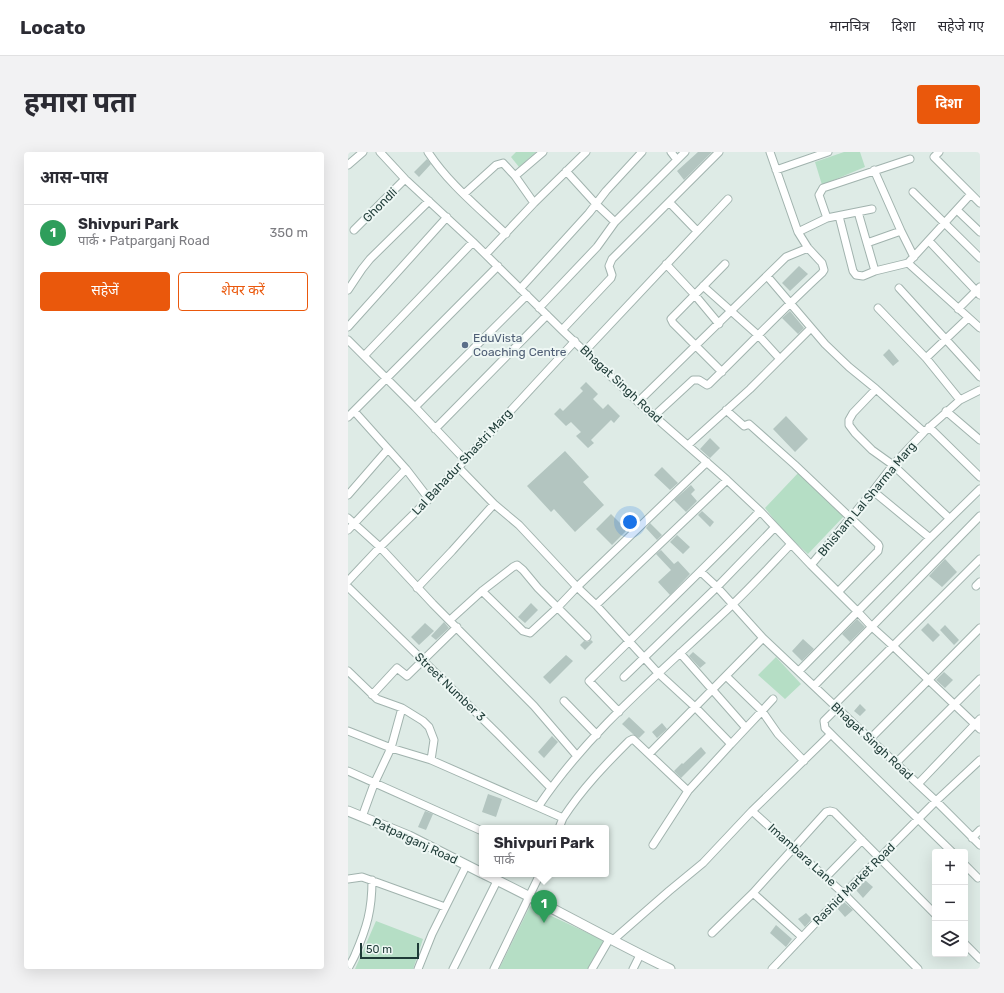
<!DOCTYPE html>
<html lang="hi">
<head>
<meta charset="utf-8">
<style>
  body { margin:0; font-family:Rubik,"Noto Sans Devanagari",sans-serif; background:#f2f2f3; color:#2b2b33 }
  .controls { position:absolute; right:12px; bottom:12px; display:grid; overflow:hidden; border-radius:4px; box-shadow:0 4px 16px #0002 }
  .controls button { width:36px; height:36px; display:grid; place-items:center; padding:0; border:0; border-bottom:1px solid #e1e1e2; background:#fff; color:#2b2b33; font:20px sans-serif }
  .scale { position:absolute; left:12px; bottom:10px; width:59px; box-sizing:border-box; padding-left:4px; border:2px solid #1e3b37; border-top:0; font-size:11px; line-height:14px; white-space:nowrap; color:#1e3b37; -webkit-text-stroke:3px #eef7f4; paint-order:stroke }
  .you { position:absolute; left:282px; top:370px; width:14px; height:14px; margin:-10px; border:3px solid #fff; border-radius:50%; background:#1a73e8; box-shadow:0 0 0 6px #1a73e833 }
  .badge { display:grid; place-items:center; width:26px; height:26px; border-radius:50%; background:#ea580c; color:#fff; font-size:13px; font-weight:700 }
  .pin { position:absolute; translate:-50% -33px; filter:drop-shadow(0 1px 2px #0008) }
  .pin::after { content:''; position:absolute; top:21px; width:14px; height:12px; background:inherit; clip-path:polygon(0 0,100% 0,50% 100%) }
  .popup { position:absolute; left:131px; top:673px; width:130px; height:52px; box-sizing:border-box; display:grid; place-content:center; border-radius:4px; background:#fff; filter:drop-shadow(0 1px 3px #0005); font-size:13px; white-space:nowrap; color:#7c7c81 }
  .popup b { font-size:15px; color:#2b2b33 }
  .popup::after { content:''; position:absolute; left:50%; top:100%; margin-left:-8px; border:8px solid transparent; border-top-color:#fff }
  .list { margin:0; padding:0; list-style:none }
  h2 { display:flex; justify-content:space-between; align-items:center; height:52px; margin:0; padding:0 16px; font-size:17px }
  h2 small { font-size:13px; font-weight:400; color:#7c7c81 }
  .list li { display:grid; grid-template-columns:26px 1fr auto; gap:12px; align-items:center; box-sizing:border-box; height:56px; padding:0 16px; border-top:1px solid #e1e1e2 }
  .list b { display:block; font-size:15px; white-space:nowrap }
  .list p { margin:0; font-size:13px; white-space:nowrap; color:#7c7c81 }
  .list em { font-size:13px; font-style:normal; color:#7c7c81 }
  .actions { display:flex; gap:8px; padding:12px 16px }
  .actions a { flex:1; padding:9px 0; border:1px solid #ea580c; border-radius:4px; text-align:center; font-size:14px; color:#ea580c }
  .actions .main { background:#ea580c; color:#fff }
  .icon { flex:none; width:22px; height:22px; fill:none; stroke:currentColor; stroke-width:2; stroke-linecap:round; stroke-linejoin:round }
  .map { position:relative; flex:none; width:632px; height:817px; overflow:hidden; border-radius:4px }
  header { display:flex; align-items:center; gap:24px; box-sizing:border-box; height:56px; padding:0 20px; background:#fff; border-bottom:1px solid #e1e1e2 }
  header strong { font-size:19px }
  nav { display:flex; gap:22px; margin-inline-start:auto; font-size:14px }
  .intro { display:flex; align-items:center; justify-content:space-between; box-sizing:border-box; height:96px; padding:0 24px }
  h1 { margin:0; font-size:28px }
  .button { padding:10px 18px; border-radius:4px; background:#ea580c; color:#fff; font-size:14px; font-weight:700 }
  main { display:flex; gap:24px; padding:0 24px }
  aside { flex:1; background:#fff; border-radius:4px; box-shadow:0 4px 16px #0002 }
  .map>svg:first-child { display:block }
  .green { fill:#b5dec5 }
  .building { fill:#b3c5c0 }
  .lines { fill:none; stroke-linecap:round; stroke-linejoin:round }
  .minor-casing { stroke:#a1b3ae; stroke-width:9 }
  .tertiary-casing { stroke:#a1b3ae; stroke-width:11 }
  .minor { stroke:#fff; stroke-width:7 }
  .tertiary { stroke:#fff; stroke-width:9 }
  .service-dot { fill:#5c6f8a; stroke:#eef7f4; stroke-width:1.5 }
  .labels { text-anchor:middle; dominant-baseline:central; stroke-width:4; stroke-linejoin:round; paint-order:stroke }
  .street-label { font-size:12px; fill:#1e3b37; stroke:#eef7f4 }
  .service-label { font-size:12px; fill:#4e5e75; stroke:#eef7f4; text-anchor:start }
</style>
</head>
<body>
<header>
<strong>Locato</strong>
<nav><a>मानचित्र</a><a>दिशा</a><a>सहेजे गए</a></nav>
</header>
<div class="intro"><h1>हमारा पता</h1><a class="button">दिशा</a></div>
<main>
<aside>
<h2>आस-पास<small></small></h2>
<ul class="list">
<li><span class="badge" style="background:#2e9e5b">1</span><div><b>Shivpuri Park</b><p>पार्क · Patparganj Road</p></div><em>350 m</em></li>
</ul>
<div class="actions"><a class="main">सहेजें</a><a>शेयर करें</a></div>
</aside>
<div class="map">
<svg width="632" height="817" viewBox="0 0 632 817">
  <rect width="100%" height="100%" fill="#deebe6"/>
  <path class="green" d="M168 0H188L171 15 163 5Z
    M496 0H512L517 15 474 33 467 10Z
    M452 319 497 363 460 402 436 380 417 356Z
    M428 505 453 532 437 547 410 523Z
    M182 754 257 789 240 817H151Z
    M28 769 75 787 65 817H7Z"/>
  <path class="building" d="M350 0H364L336 28 329 19Z
    M79 7 83 12 71 25 66 20Z
    M451 114 460 122 442 139 434 131Z
    M442 159 456 176 450 182 434 166Z
    M541 197 551 209 545 214 535 203Z
    M238 230 250 242 245 247 255 257 260 252 272 264 266 271 263 268 243 288 246 291 240 296 228 284 233 280 223 270 218 274 206 262 212 256 215 259 235 239 232 236Z
    M438 264 460 287 447 300 425 277Z
    M362 286 372 296 362 306 352 297Z
    M217 299 241 325 235 330 256 353 227 380 206 357 203 360 179 334Z
    M314 315 330 331 322 338 306 323Z
    M343 333 347 338 343 342 349 349 338 360 326 348Z
    M354 359 366 370 362 375 350 363Z
    M263 362 279 378 264 393 248 377Z
    M302 371 314 383 309 388 298 376Z
    M329 383 342 395 335 402 322 390Z
    M313 398 326 412 330 409 342 422 322 443 310 430 323 418 308 402Z
    M597 407 609 420 594 435 581 424Z
    M183 451 190 458 177 471 170 465Z
    M509 467 517 475 502 490 494 482Z
    M96 470 101 476 88 488 83 484Z
    M77 471 86 479 71 493 63 485Z
    M580 471 592 483 585 490 573 478Z
    M597 473 611 488 606 493 592 478Z
    M455 487 466 497 454 509 444 499Z
    M243 488 245 490 237 498 232 493 236 489 240 490Z
    M345 500 358 511 352 516 341 504Z
    M218 503 225 509 202 532 195 525Z
    M596 520 605 528 597 536 588 528Z
    M512 552 518 558 512 564 506 559Z
    M281 565 297 580 291 586 285 582 274 572Z
    M314 571 319 577 309 586 304 580Z
    M204 584 210 590 196 606 190 600Z
    M353 595 358 601 333 626 326 619 334 611 335 612Z
    M140 642 154 647 148 665 134 660Z
    M77 659 85 662 78 678 70 675Z
    M517 728 525 735 515 746 508 738Z
    M496 750 505 758 497 765 489 756Z
    M458 761 464 767 457 775 450 767Z
    M428 773 444 787 438 795 422 781Z"/>
  <g class="lines">
    <g class="minor-casing">
      <path id="minor" d="M32 0 57 27 125 90 214 178 290 250 379 328 412 359 463 413 509 459 524 475 545 494 632 577
        M80 0C100 31 131 56 158 82
        M323 0 329 8
        M422 0 450 80 479 66 524 57
        M591 0 586 5 632 51
        M0 13 15 0
        M428 18 480 0
        M526 18 553 79 566 105
        M218 19 248 52 267 70
        M167 24 195 0
        M565 40 632 106
        M116 42 148 13 155 11 167 24 186 51
        M321 50 349 79
        M609 58 632 80
        M510 60 527 119
        M491 64 505 119 508 123 515 124 527 119 560 111 623 42
        M479 66 471 43 475 36 562 7
        M6 78 57 27
        M581 89 632 143
        M519 91 553 79
        M138 102 186 51 238 0
        M560 111 632 176
        M318 112 346 142 371 172
        M419 124 477 192 501 215 528 237 576 280
        M355 134 411 184 432 207
        M551 136 632 225
        M172 137 241 61 258 39 294 0
        M0 138 14 117 22 107 81 49
        M191 156 249 95 267 70 337 0
        M530 156 578 206 612 248
        M610 157 632 135
        M0 175 99 65
        M214 178 263 126 264 123 261 114 264 107 371 0
        M0 188 67 255 117 308
        M237 199 380 47
        M16 204 125 90
        M578 206 620 166
        M374 220 325 171 323 167 377 112
        M528 237 505 261 501 268V273L507 281 524 298 545 313 601 366
        M290 250 438 105 460 96
        M67 255 179 143
        M378 258 396 274 401 272 447 313 530 392 531 394 530 399 490 440
        M6 259 58 317 81 347
        M598 259 632 288
        M306 264 345 228H351L359 233 361 232C399 195 435 157 474 121L476 118 474 111 460 96 450 80
        M0 265 150 114
        M581 275 632 325
        M87 277 199 163
        M340 293 402 237 463 176
        M110 315 146 352 171 373 229 435 248 453 310 521 347 555 383 592 340 639
        M525 339 582 386
        M0 343 40 297
        M0 366 32 395 85 452 186 554 229 604
        M0 378 58 317
        M463 413 525 339 545 313 576 280 612 248 632 238
        M353 420 369 435 415 486 522 587 588 649 632 693
        M0 429 32 395 81 347 227 189
        M628 434 632 430
        M0 435 151 583 203 636
        M69 436 104 399 146 352
        M134 439 175 479 182 481 210 455 229 435 359 310
        M248 453 379 328
        M102 468 134 439 165 415 169 413 175 418 190 436 239 485
        M332 501 398 576 383 592
        M0 519 29 547 54 556 75 569 81 575 86 588 83 608
        M451 519 582 386 632 337
        M378 524 414 559 398 576
        M276 525 369 435 427 375
        M466 534 632 364
        M24 543 49 516 59 524 109 475
        M425 547 414 559 430 582 456 609
        M216 549 249 583
        M486 553 632 407
        M489 556 476 569 477 576 488 587 604 700
        M271 560 241 529C298 472 356 417 412 359
        M0 579 43 596 83 608 190 655
        M522 587 632 476
        M301 602 415 486
        M548 611 632 527
        M0 619 134 679
        M570 632 632 567
        M404 659 496 742 570 817
        M14 665 26 632 43 596 54 556
        M215 666C234 637 256 614 281 589L285 587 340 639 305 693
        M211 676 215 666 190 655C242 577 317 517 384 453 405 433 424 412 443 392
        M624 686 632 678
        M617 713 630 726
        M478 725 514 688
        M0 727 14 725 97 755
        M405 741 454 785
        M364 781 405 741 478 660 482 659 486 660 587 762
        M265 788 321 739 355 711 404 659 483 582
        M617 792 632 807
        M0 817C2 812 5 808 7 803 19 775 24 758 24 728
        M70 817 84 782 118 714
        M105 817 149 729
        M146 817 192 722
        M244 817 262 786
        M285 817 292 803
        M424 817 476 762 588 649 632 608"/>
    </g>
    <g class="tertiary-casing">
      <path id="tertiary" d="M0 659 61 684 134 721
        M136 722C199 752 259 787 322 817"/>
    </g>
    <use href="#minor" class="minor"/>
    <use href="#tertiary" class="tertiary"/>
  </g>
  <circle class="service-dot" cx="117" cy="193" r="4"/>
  <g class="labels">
    <g class="street-label">
      <text transform="translate(32 53) rotate(-45)">Ghondli</text>
      <text transform="translate(273 232) rotate(43)">Bhagat Singh Road</text>
      <text transform="translate(114 310) rotate(-47)">Lal Bahadur Shastri Marg</text>
      <text transform="translate(519 347) rotate(-50)">Bhisham Lal Sharma Marg</text>
      <text transform="translate(102 535) rotate(44)">Street Number 3</text>
      <text transform="translate(524 589) rotate(43)">Bhagat Singh Road</text>
      <text transform="translate(67 689) rotate(25)">Patparganj Road</text>
      <text transform="translate(454 703) rotate(42)">Imambara Lane</text>
      <text transform="translate(506 732) rotate(-45)">Rashid Market Road</text>
    </g>
    <g class="service-label">
      <text x="125" y="186">EduVista<tspan x="125" dy="14">Coaching Centre</tspan></text>
    </g>
  </g>
</svg>
<div class="controls">
<button>+</button>
<button>−</button>
<button><svg class="icon" aria-label="layers" viewBox="0 0 24 24"><path d="M12 4l9 5-9 5-9-5zM3 14l9 5 9-5"/></svg></button>
</div>
<div class="scale">50 m</div>
<div class="you"></div>
<div class="pin badge" style="left:196px;top:771px;background:#2e9e5b">1</div>
<div class="popup"><b>Shivpuri Park</b>पार्क</div>
</div>
</main>
</body>
</html>
